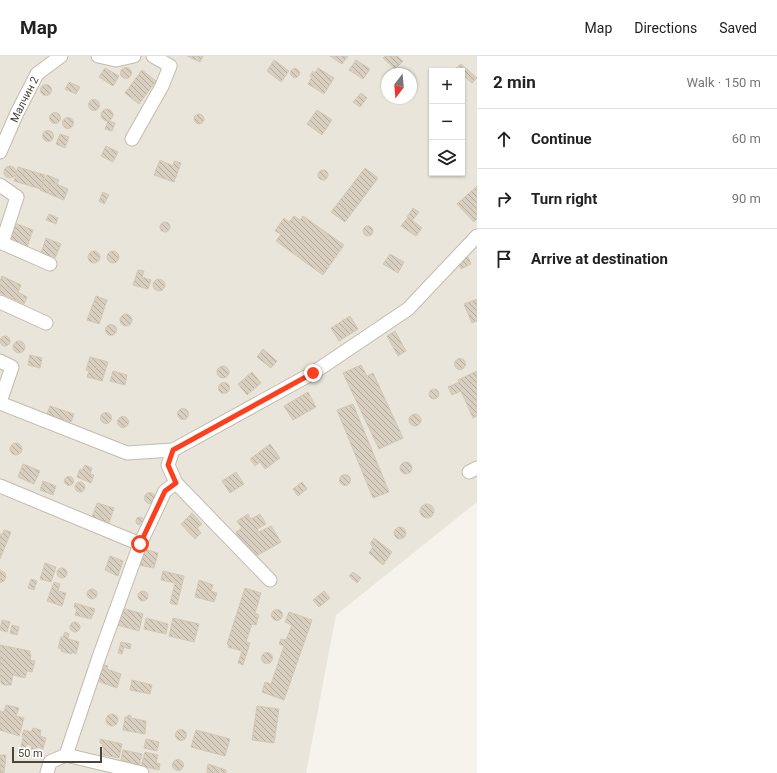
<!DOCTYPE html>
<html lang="en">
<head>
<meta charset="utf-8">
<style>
  body { margin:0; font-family:Roboto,sans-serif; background:#f6f6f6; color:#222 }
  .controls { position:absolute; right:12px; top:12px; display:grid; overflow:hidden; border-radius:0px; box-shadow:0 1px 3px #0004 }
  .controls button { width:36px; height:36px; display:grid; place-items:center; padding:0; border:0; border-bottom:1px solid #e0e0e0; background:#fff; color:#222; font:20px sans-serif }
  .compass { position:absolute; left:381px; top:12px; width:36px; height:36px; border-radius:50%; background:#fff; box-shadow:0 1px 3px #0004; rotate:196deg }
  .scale { position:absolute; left:12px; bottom:10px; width:90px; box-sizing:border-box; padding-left:4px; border:2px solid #4b4439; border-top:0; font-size:11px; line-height:14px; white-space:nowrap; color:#4b4439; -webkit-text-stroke:3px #fff; paint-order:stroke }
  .stop { position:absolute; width:12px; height:12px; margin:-9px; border:3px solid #fc3f1d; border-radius:50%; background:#fff }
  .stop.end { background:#fc3f1d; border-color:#fff; box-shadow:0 1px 4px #0008 }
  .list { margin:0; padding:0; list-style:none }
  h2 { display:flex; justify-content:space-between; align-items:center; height:52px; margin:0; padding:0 16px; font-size:17px }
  h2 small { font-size:13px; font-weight:400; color:#767676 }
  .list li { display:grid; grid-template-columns:26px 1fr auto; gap:12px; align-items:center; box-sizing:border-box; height:60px; padding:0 16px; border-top:1px solid #e0e0e0 }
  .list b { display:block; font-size:15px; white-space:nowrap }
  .list em { font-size:13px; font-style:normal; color:#767676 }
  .icon { flex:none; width:22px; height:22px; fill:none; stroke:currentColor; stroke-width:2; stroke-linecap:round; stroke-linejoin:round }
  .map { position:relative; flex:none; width:477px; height:717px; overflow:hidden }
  header { display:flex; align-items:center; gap:24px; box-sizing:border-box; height:56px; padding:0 20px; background:#fff; border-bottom:1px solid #e0e0e0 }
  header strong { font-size:19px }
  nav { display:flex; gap:22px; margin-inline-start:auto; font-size:14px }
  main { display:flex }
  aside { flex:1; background:#fff }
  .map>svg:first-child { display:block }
  .residential { fill:#eae5da; fill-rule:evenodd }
  .building { fill:url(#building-back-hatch); stroke:#d3c7b4 }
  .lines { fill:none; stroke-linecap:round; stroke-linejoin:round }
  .minor-casing { stroke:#c2bbae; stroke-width:15 }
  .minor { stroke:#fff; stroke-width:13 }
  .route { stroke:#fc3f1d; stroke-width:5 }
  .labels { text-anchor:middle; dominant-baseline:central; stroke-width:3; stroke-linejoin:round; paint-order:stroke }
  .street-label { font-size:11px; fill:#4b4439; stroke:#fff }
</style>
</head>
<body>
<header>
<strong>Map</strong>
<nav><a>Map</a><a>Directions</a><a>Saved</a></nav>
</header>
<main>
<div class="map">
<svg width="477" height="717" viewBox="0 0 477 717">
  <defs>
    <pattern id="building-back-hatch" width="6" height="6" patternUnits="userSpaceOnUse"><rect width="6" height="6" fill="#d8cfc1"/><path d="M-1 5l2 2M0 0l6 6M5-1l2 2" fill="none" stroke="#b1aa9e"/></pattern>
  </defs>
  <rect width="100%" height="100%" fill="#f6f3ec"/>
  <path class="residential" d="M0 0H477V446L336 559 306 717H0ZM432 15H462V117H432ZM387 18H411V42H387Z"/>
  <path class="building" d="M187 0H203L200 6Z
    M330 0H348L342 8Z
    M385 0H397L403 5 395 13 383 2Z
    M274 4 289 15 281 26 267 15Z
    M356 4 370 13 363 23 349 14Z
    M461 8 477 22 472 27 462 18V15H459L456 12Z
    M120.5 17a5.5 5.5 0 1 1 11 0a5.5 5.5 0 1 1-11 0Z
    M105 12 119 20 113 30 99 21Z
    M318 12 334 22 324 38 308 28 312 21 310 20 313 15 315 17Z
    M290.5 17a4.5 4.5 0 1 1 9 0a4.5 4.5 0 1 1-9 0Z
    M142 14 156 25 139 48 125 37Z
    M69 26 80 31 76 38 65 33Z
    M40.5 34a5.5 5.5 0 1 1 11 0a5.5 5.5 0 1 1-11 0Z
    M361 37 367 42 360 51 353 46Z
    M88.5 49a5.5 5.5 0 1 1 11 0a5.5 5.5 0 1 1-11 0Z
    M101 59a6 6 0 1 1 12 0a6 6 0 1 1-12 0Z
    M317 54 332 64 322 79 307 68Z
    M49.5 62a5.5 5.5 0 1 1 11 0a5.5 5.5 0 1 1-11 0Z
    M194 63a5 5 0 1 1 10 0a5 5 0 1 1-10 0Z
    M62.5 67a5.5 5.5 0 1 1 11 0a5.5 5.5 0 1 1-11 0Z
    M108 65 115 67 112 75 105 73Z
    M42.5 80a5.5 5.5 0 1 1 11 0a5.5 5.5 0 1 1-11 0Z
    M60 78 69 81 65 92 56 88Z
    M106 90 118 96 113 106 101 100Z
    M160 104 173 110 174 105 181 107 174 126 154 119Z
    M4 116a6 6 0 1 1 12 0a6 6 0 1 1-12 0Z
    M18 111 45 119 41 133 14 125Z
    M365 112 378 122 345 166 331 156Z
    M318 119a5 5 0 1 1 10 0a5 5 0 1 1-10 0Z
    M47 119 59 124 57 128 51 126 47 137 40 134Z
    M51 126 68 133 64 144 47 137Z
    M477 130V163L474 166 457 148Z
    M103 136 109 139 104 148 99 145Z
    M413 152 419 156 412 165 407 161Z
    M49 158 58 162 56 168 46 164Z
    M294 160 300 164 303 160 344 189 323 219 276 185 281 178 275 175 284 162 289 166Z
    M408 161 422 172 416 180 401 170Z
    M12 166 33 174 27 191 6 183Z
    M160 171a5 5 0 1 1 10 0a5 5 0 1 1-10 0Z
    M363 175a5 5 0 1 1 10 0a5 5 0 1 1-10 0Z
    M46 182 61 188 55 202 41 197Z
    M107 201a6 6 0 1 1 12 0a6 6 0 1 1-12 0Z
    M88 201a6 6 0 1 1 12 0a6 6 0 1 1-12 0Z
    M390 198 404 206 398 217 383 208Z
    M468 201 471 208 461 213 458 205Z
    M138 214 144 215 142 221 151 224 148 233 133 229Z
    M2 220 21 229 18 236 27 241 24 248 0 237V225Z
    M153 229a6 6 0 1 1 12 0a6 6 0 1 1-12 0Z
    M96 240 107 244 99 268 87 264Z
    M477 243V265L472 267 464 248Z
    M120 264a6 6 0 1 1 12 0a6 6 0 1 1-12 0Z
    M350 260 358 273 339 285 331 272Z
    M105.5 274a5.5 5.5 0 1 1 11 0a5.5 5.5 0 1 1-11 0Z
    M395 275 406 295 398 300 387 280Z
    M0 285a5 5 0 1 1 10 0a5 5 0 1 1-10 0Z
    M13 291a6 6 0 1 1 12 0a6 6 0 1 1-12 0Z
    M263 293 277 305 271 312 257 301Z
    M30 299 42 302 40 312 28 309Z
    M90 301 108 306 102 325 87 321 89 315 86 314Z
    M454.5 308a5.5 5.5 0 1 1 11 0a5.5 5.5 0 1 1-11 0Z
    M361 309 367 320 373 317 403 382 379 393 343 317Z
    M217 316a6 6 0 1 1 12 0a6 6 0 1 1-12 0Z
    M113 315 127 319 125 329 110 325Z
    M477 315V360L473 362 461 335 452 339 448 331 459 326 458 324Z
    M252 316 261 327 247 339 238 328Z
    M218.5 332a5.5 5.5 0 1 1 11 0a5.5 5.5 0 1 1-11 0Z
    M429 338a5 5 0 1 1 10 0a5 5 0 1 1-10 0Z
    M308 336 316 351 293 364 284 350Z
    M353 348 389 436 373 442 337 354Z
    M50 350 74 358 71 366 47 358Z
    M177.5 358a5.5 5.5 0 1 1 11 0a5.5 5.5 0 1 1-11 0Z
    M100.5 362a5.5 5.5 0 1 1 11 0a5.5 5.5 0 1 1-11 0Z
    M409 364a6 6 0 1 1 12 0a6 6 0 1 1-12 0Z
    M117.5 366a5.5 5.5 0 1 1 11 0a5.5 5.5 0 1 1-11 0Z
    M10 393a6 6 0 1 1 12 0a6 6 0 1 1-12 0Z
    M270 388 280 402 265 413 260 406 255 410 250 403Z
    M400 412a6 6 0 1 1 12 0a6 6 0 1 1-12 0Z
    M23 408 40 415 34 428 18 421Z
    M85 409 92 412 90 418 94 419 91 427 77 421 80 413 82 414Z
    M236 416 244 428 230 437 222 425Z
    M339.5 424a5.5 5.5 0 1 1 11 0a5.5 5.5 0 1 1-11 0Z
    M64.5 425a4.5 4.5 0 1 1 9 0a4.5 4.5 0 1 1-9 0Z
    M43 425 56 430 53 439 40 434Z
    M75 431a5 5 0 1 1 10 0a5 5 0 1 1-10 0Z
    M302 426 307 433 298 440 293 433Z
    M144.5 442a5.5 5.5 0 1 1 11 0a5.5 5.5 0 1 1-11 0Z
    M97 447 114 452 109 467 92 461Z
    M420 455a7 7 0 1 1 14 0a7 7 0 1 1-14 0Z
    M192 457 202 468 197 472 201 477 195 483 181 468Z
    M248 458 251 463 260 458 266 468 257 473 259 476 271 470 281 486 251 503 236 476 242 472 237 465Z
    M136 465a4 4 0 1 1 8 0a4 4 0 1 1-8 0Z
    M394 477a6 6 0 1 1 12 0a6 6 0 1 1-12 0Z
    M4 474 11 476 0 503V478L2 479Z
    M374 482 392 496 383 509 369 497 373 491 370 488Z
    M144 493 158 497 154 512 139 509Z
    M110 500 123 505 118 520 105 514Z
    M45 507 56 511 51 526 40 523Z
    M57 517a5 5 0 1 1 10 0a5 5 0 1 1-10 0Z
    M0 514 5 517 6 521 4 525 0 527Z
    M163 515 184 520 177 549 170 547 175 527 161 524Z
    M353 516 361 522 357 527 349 520Z
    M31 523 37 525 34 534 28 532Z
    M199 524 213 529 211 535 217 537 214 546 195 541Z
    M54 526 60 528 58 535 66 537 62 550 47 545Z
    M245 532 261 537 255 557 259 559 256 569 252 568 246 586 250 587 243 609 238 607 242 595 228 591 229 589 227 588Z
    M87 538a5 5 0 1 1 10 0a5 5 0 1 1-10 0Z
    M324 535 330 542 319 551 313 544Z
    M138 540a5 5 0 1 1 10 0a5 5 0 1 1-10 0Z
    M75 547 95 553 93 559H92L91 563 75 559 77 553 74 551Z
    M119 551 143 558 139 575 117 569Z
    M271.5 559a5.5 5.5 0 1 1 11 0a5.5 5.5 0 1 1-11 0Z
    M289 556 312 564 284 644 262 636 265 626 271 628 284 590 279 588 281 583 286 584 292 569 285 566Z
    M146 562 168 568 166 578 144 573Z
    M173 562 199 568 194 586 169 580Z
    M2 564 10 566 7 576 0 574Z
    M70 571a5 5 0 1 1 10 0a5 5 0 1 1-10 0Z
    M12 569 19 571 17 579 10 577Z
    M65 576 69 578 68 583 79 586 76 598 72 596 71 598 61 595 62 593 58 592 61 581H63Z
    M121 586 131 588 130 593 124 591 122 598 118 597Z
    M0 589 30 595V598L31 599 30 604 35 605 32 616 27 615 25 622 13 619 11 629H4L1 627 0 614Z
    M261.5 602a5.5 5.5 0 1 1 11 0a5.5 5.5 0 1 1-11 0Z
    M104 609 108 610 107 613 121 618 117 632 97 625 101 612H103Z
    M132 624 152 629 150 638 130 634Z
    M6 649 19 652 16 660 24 662 19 680 0 674V655L4 656Z
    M257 650 279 653 274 687 252 684Z
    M106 664a6 6 0 1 1 12 0a6 6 0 1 1-12 0Z
    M128 659 131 660V662L146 665 145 678 123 674 125 661H128Z
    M33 672 41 674 40 680 46 682 43 693 37 691 35 695 31 693 32 690 27 688 25 692 21 691 23 682 22 680 24 674 31 676Z
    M175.5 679a5.5 5.5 0 1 1 11 0a5.5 5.5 0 1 1-11 0Z
    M196 674 230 683 225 700 191 691Z
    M100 683 122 688 119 702 103 699 104 692 102 691 103 688 100 687Z
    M146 683 159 686 157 695 144 692Z
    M123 694 142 698 139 709 121 704Z
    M145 696 158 699 156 707 160 708 159 714 141 710Z
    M0 699H6L4 717H0Z
    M172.5 709a5.5 5.5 0 1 1 11 0a5.5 5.5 0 1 1-11 0Z
    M208 708 226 714V717H207Z"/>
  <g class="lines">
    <g class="minor-casing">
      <g id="minor">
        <path d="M98 0 116 4 134 0"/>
        <path d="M132 83 162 30 170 10 153 0"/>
        <path id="s1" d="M0 96 17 57 37 18 61 0"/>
        <path d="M0 129 17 141 2 187 50 208"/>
        <path d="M0 246 46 267"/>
        <path d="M0 305 12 311 0 346"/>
        <path d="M0 347 127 397 173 394 313 317 408 253 477 180"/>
        <path d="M173 394 168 409 176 427 270 524"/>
        <path d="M469 416 477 412"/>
        <path d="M0 430 140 488"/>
        <path d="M66 699 142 717"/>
        <path d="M47 717 50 706 66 699 99 601 140 488 165 435 176 427"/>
      </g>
    </g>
    <use href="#minor" class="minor"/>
  </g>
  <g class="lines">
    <path class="route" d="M140 488 165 435 176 427 168 409 173 394 313 317"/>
  </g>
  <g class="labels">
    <g class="street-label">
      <text stroke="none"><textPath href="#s1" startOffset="58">Малчин 2</textPath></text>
    </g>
  </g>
</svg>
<div class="controls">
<button>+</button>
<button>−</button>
<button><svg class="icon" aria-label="layers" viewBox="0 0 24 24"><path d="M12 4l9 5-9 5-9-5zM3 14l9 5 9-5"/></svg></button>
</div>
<svg class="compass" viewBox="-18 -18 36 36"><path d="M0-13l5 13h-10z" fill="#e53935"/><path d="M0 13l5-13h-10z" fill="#767676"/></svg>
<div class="scale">50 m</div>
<div class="stop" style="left:140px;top:488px"></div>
<div class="stop end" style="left:313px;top:317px"></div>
</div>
<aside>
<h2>2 min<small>Walk · 150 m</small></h2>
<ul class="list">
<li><svg class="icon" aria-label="ahead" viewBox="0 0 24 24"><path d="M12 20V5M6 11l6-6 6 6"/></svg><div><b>Continue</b></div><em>60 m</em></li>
<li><svg class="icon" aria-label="right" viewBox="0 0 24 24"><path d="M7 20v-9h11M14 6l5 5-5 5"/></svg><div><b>Turn right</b></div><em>90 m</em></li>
<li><svg class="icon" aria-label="arrive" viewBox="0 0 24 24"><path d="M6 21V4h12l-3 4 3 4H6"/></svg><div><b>Arrive at destination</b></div></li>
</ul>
</aside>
</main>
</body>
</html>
